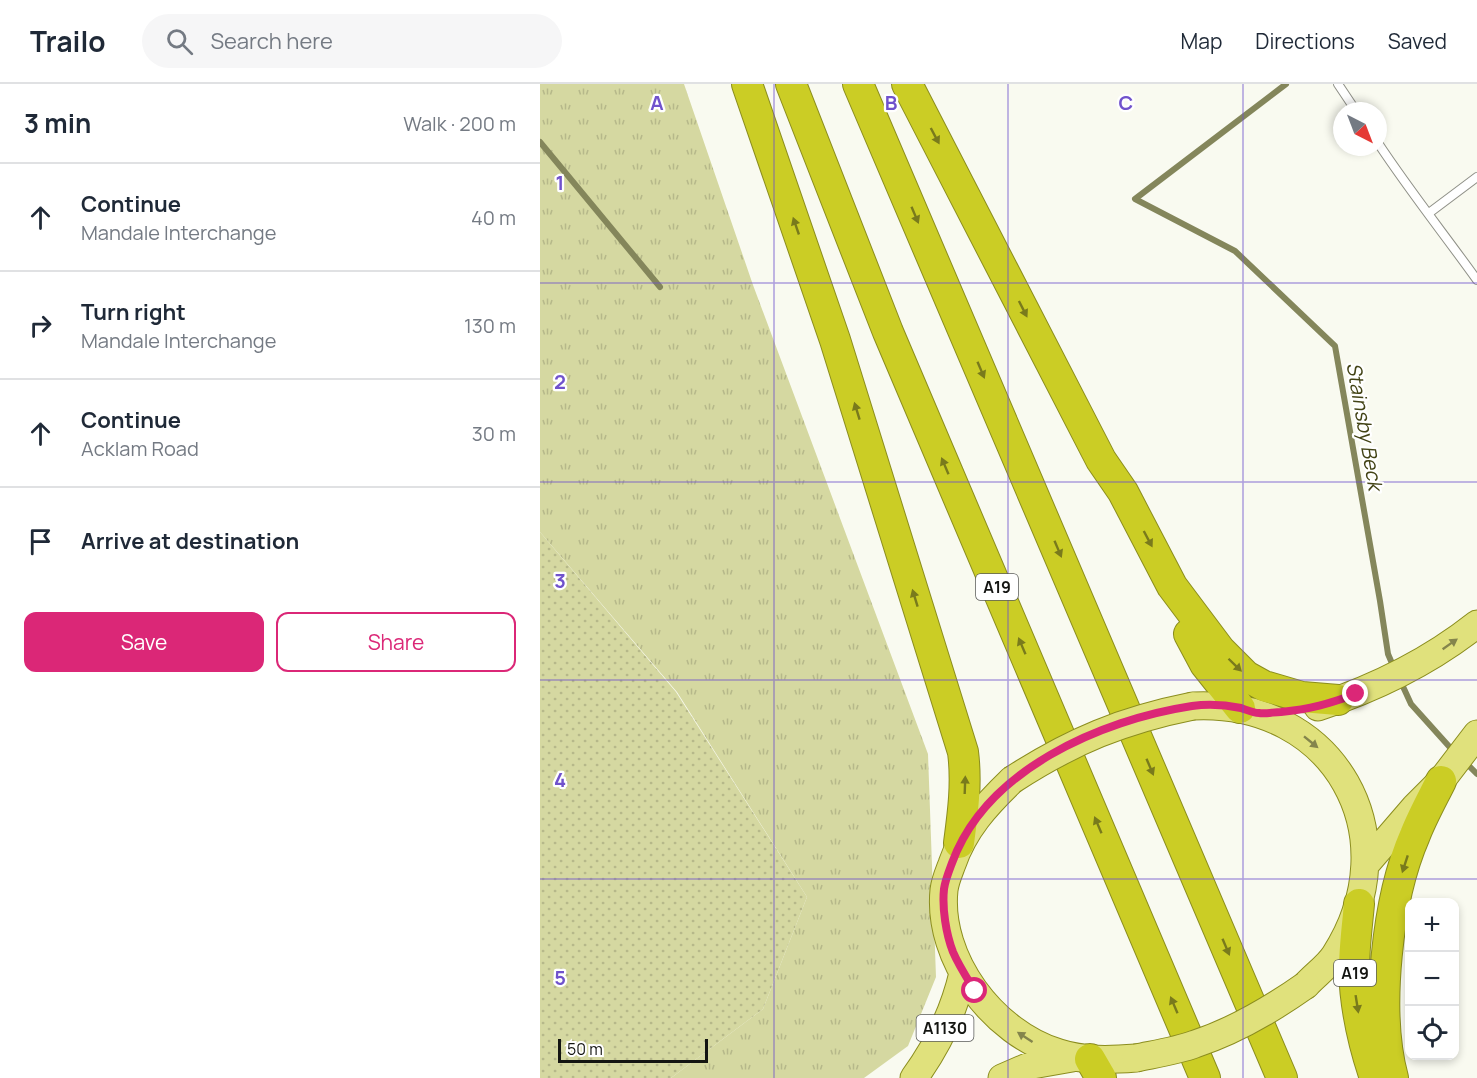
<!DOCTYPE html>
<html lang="en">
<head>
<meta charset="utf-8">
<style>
  body { margin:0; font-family:Manrope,sans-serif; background:#f6f6f7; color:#1f2937 }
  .controls { position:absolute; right:18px; bottom:18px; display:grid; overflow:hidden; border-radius:12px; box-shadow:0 3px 9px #0003 }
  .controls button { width:54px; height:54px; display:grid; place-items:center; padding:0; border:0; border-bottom:2px solid #e0e1e3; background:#fff; color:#1f2937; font:30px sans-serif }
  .compass { position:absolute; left:793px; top:18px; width:54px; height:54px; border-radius:50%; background:#fff; box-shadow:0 3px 9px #0003; rotate:138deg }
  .scale { position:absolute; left:18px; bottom:15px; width:150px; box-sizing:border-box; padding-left:6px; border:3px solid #141512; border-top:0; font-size:16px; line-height:21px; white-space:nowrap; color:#141512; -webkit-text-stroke:4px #fff; paint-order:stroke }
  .stop { position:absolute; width:18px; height:18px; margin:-14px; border:4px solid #db2777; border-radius:50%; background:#fff }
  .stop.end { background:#db2777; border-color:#fff; box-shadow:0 2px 6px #0008 }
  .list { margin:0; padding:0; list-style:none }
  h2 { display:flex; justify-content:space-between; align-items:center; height:78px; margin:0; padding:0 24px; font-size:26px }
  h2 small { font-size:20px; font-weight:400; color:#747a83 }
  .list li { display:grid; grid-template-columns:39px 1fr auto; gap:18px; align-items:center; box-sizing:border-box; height:108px; padding:0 24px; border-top:2px solid #e0e1e3 }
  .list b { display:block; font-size:22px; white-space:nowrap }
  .list p { margin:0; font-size:20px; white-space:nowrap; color:#747a83 }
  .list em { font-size:20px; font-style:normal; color:#747a83 }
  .actions { display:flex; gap:12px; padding:18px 24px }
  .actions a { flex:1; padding:14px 0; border:2px solid #db2777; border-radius:12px; text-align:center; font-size:21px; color:#db2777 }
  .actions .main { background:#db2777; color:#fff }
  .icon { flex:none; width:33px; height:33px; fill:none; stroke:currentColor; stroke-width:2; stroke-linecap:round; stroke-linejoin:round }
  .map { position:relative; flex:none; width:937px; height:994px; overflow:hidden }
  header { display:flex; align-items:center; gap:36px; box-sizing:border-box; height:84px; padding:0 30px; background:#fff; border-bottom:2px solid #e0e1e3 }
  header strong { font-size:28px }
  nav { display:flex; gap:33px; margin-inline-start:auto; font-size:21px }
  .search { width:420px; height:54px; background:#f6f6f7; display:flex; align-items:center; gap:15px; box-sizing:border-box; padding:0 21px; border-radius:33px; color:#747a83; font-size:22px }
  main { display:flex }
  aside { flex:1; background:#fff }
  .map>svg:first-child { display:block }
  .grass { fill:url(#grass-tufts) }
  .park { fill:url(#park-dots) }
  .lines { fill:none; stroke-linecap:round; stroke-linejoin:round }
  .stream { stroke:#84865b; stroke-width:6 }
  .lane-casing { stroke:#8f9087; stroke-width:10 }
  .primary-casing { stroke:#8b8d1e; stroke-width:29 }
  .highway-casing { stroke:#8b8d1e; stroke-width:32 }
  .lane { stroke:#fff; stroke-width:8 }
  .primary { stroke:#e0e17c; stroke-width:27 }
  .highway { stroke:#cbcd25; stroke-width:30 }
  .primary-bridge-casing { stroke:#8b8d1e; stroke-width:29; stroke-linecap:butt }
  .primary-bridge { stroke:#e0e17c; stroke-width:27 }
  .oneway { fill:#797a1c }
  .oneway2 { fill:#84854c }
  .route { stroke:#db2777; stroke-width:8 }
  .grid { fill:none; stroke:#7052cc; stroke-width:1.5; stroke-opacity:0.55 }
  .labels { text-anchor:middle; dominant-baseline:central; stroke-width:4.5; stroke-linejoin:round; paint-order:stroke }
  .shield { fill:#fff; stroke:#5a5b59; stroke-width:1.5 }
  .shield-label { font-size:16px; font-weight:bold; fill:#141512 }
  .water-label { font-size:20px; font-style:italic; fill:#424315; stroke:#fff }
  .grid-label { font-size:20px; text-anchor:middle; font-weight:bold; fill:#7052cc; stroke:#fff; stroke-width:4.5; stroke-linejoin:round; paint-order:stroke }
</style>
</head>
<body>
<header>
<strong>Trailo</strong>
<div class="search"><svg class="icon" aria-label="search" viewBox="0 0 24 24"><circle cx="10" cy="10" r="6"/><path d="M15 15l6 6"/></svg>Search here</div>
<nav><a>Map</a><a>Directions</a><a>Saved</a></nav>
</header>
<main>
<aside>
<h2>3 min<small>Walk · 200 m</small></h2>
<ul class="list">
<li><svg class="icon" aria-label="ahead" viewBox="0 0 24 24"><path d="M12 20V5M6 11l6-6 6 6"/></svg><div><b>Continue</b><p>Mandale Interchange</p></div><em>40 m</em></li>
<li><svg class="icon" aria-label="right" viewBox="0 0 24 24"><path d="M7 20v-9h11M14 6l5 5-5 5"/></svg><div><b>Turn right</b><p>Mandale Interchange</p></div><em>130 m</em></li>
<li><svg class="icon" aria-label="ahead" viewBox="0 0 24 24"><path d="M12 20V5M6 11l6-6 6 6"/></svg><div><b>Continue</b><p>Acklam Road</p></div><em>30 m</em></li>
<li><svg class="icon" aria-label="arrive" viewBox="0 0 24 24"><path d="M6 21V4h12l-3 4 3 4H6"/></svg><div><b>Arrive at destination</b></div></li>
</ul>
<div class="actions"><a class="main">Save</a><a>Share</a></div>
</aside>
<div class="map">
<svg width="937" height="994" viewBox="0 0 937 994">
  <defs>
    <pattern id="grass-tufts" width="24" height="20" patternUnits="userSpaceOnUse" patternTransform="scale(1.5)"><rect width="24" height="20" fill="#d5d8a1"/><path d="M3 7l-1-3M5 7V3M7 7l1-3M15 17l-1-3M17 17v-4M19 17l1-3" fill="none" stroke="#b6b88a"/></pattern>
    <pattern id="park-dots" width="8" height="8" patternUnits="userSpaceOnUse" patternTransform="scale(1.5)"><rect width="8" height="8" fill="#d5d8a1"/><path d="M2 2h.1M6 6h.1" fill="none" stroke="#b6b88a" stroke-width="1.8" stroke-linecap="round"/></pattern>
  </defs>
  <rect width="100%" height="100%" fill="#f9faf0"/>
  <path class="grass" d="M0 0H144L213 201 388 670 396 893 368 962 324 994H131L223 925 267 813 137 608 0 448Z"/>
  <path class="park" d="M0 448 136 608 267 813 223 925 131 994H0Z"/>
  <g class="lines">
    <path class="stream" d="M746 0 595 115 695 167 795 262 840 517 848 570 854 584
      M0 58 120 203
      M860 596 871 620 915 669
      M925 678 937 690"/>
    <g class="lane-casing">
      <path id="lane" d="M798 0 816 27
        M838 59C869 106 904 150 937 196
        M889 129 937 93"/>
    </g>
    <g class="primary-casing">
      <path id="primary" d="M653 622C795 615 871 752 795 871 788 882 775 891 766 901
        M778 623C836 604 889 578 937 540
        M472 696C446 721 424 745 412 780 409 788 405 797 404 806 397 875 453 949 519 969 544 977 570 976 596 974
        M825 781 875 723 901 697 937 650
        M374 994C398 961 414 928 423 889
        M462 994 492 981 532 974"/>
    </g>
    <g class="highway-casing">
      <path id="highway" d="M207 0 295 256 423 668C427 699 423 729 419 759
        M251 0 348 248 665 994
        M318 0 742 994
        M367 0 561 376 583 408 632 502 680 566 706 592 724 602 762 613 798 616
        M649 550 665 580 700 624
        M819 820C817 842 814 864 814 885 815 923 823 959 835 994
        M550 975 561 994
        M853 994C835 927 847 815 875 751 882 733 892 715 901 697"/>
    </g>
    <use href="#lane" class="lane"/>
    <use href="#primary" class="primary"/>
    <use href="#highway" class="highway"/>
    <g class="primary-bridge-casing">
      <path id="primary-bridge" d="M472 696C532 657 583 636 653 622
        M596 974C615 970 636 967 655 960 695 947 732 925 766 901"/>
    </g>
    <use href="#primary-bridge" class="primary-bridge"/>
  </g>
  <defs><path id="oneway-solid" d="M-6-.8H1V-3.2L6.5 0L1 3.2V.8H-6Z" transform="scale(1.5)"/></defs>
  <g class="oneway">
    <use href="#oneway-solid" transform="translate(395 52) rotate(62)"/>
    <use href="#oneway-solid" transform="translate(375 131) rotate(67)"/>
    <use href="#oneway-solid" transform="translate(256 142) rotate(-109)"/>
    <use href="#oneway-solid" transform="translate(483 225) rotate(63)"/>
    <use href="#oneway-solid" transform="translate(441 286) rotate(67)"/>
    <use href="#oneway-solid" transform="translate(317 327) rotate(-107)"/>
    <use href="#oneway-solid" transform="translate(405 382) rotate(-113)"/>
    <use href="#oneway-solid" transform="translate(608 455) rotate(62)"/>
    <use href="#oneway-solid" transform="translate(518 465) rotate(67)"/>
    <use href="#oneway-solid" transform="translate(375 514) rotate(-107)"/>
    <use href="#oneway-solid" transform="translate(482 562) rotate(-113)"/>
    <use href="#oneway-solid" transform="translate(695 581) rotate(44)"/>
    <use href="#oneway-solid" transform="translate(610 683) rotate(67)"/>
    <use href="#oneway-solid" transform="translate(425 701) rotate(-88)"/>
    <use href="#oneway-solid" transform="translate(558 741) rotate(-113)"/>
    <use href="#oneway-solid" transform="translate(865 780) rotate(108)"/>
    <use href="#oneway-solid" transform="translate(686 863) rotate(67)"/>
    <use href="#oneway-solid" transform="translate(817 920) rotate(81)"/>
    <use href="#oneway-solid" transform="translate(634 921) rotate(-113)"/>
  </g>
  <g class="oneway2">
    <use href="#oneway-solid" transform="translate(910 560) rotate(-35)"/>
    <use href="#oneway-solid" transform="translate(771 658) rotate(39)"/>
    <use href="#oneway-solid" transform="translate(485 953) rotate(-147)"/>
  </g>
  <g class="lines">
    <path class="route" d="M435 907C427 894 419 882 413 868 406 850 402 824 404 805 405 797 409 787 412 779 446 686 560 636 652 622 667 620 686 621 701 624 707 626 713 629 719 629 726 630 734 628 741 628 771 625 788 620 816 610"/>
  </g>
  <path class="grid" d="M234 0V994M468 0V994M703 0V994M0 199H937M0 398H937M0 596H937M0 795H937"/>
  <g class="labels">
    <g class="shield">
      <rect x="436" y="490" width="42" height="26" rx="4.5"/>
      <rect x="794" y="876" width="42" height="26" rx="4.5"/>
      <rect x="376.5" y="931" width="57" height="26" rx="4.5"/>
    </g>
    <g class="shield-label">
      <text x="457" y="503">A19</text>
      <text x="815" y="889">A19</text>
      <text x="405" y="944">A1130</text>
    </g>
    <g class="water-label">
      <text transform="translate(825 342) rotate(80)">Stainsby Beck</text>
    </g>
  </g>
  <g class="grid-label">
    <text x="117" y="26">A</text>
    <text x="351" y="26">B</text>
    <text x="586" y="26">C</text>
    <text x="20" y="106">1</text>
    <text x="20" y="305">2</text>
    <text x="20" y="504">3</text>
    <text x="20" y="703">4</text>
    <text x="20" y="901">5</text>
  </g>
</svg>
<div class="controls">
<button>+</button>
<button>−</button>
<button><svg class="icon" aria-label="locate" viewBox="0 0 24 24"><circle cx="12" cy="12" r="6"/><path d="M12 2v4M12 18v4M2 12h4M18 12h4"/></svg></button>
</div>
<svg class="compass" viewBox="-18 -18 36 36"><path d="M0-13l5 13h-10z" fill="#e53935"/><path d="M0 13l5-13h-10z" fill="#747a83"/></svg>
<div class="scale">50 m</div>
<div class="stop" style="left:435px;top:907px"></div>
<div class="stop end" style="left:816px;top:610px"></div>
</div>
</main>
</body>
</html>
